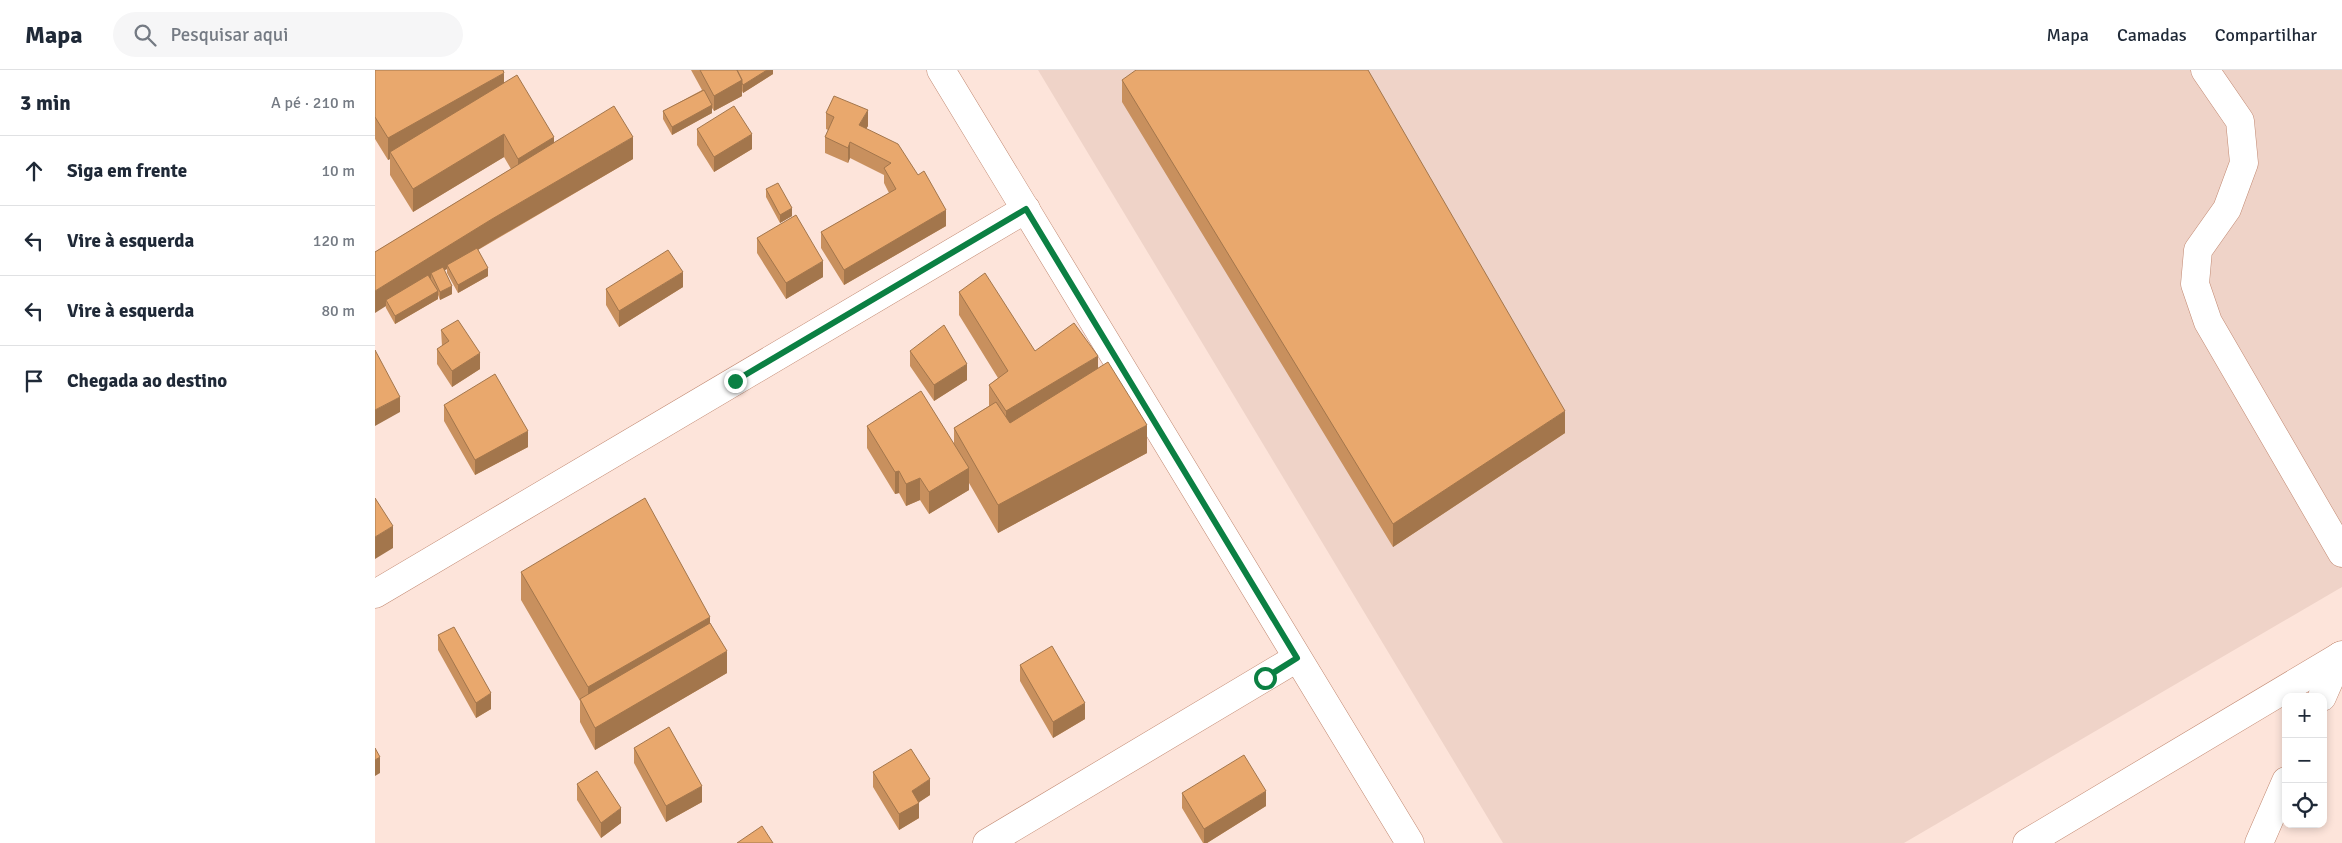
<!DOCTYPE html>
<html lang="pt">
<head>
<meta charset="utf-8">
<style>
  body { margin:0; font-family:Signika,sans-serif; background:#f6f6f7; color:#1f2937 }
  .controls { position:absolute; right:15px; bottom:15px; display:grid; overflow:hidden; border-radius:10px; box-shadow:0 2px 8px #0003 }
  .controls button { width:45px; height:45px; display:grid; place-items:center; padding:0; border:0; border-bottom:1px solid #e0e1e3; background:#fff; color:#1f2937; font:25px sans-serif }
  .stop { position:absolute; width:15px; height:15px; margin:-11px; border:4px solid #0b8043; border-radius:50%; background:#fff }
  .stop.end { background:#0b8043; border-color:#fff; box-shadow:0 1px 5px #0008 }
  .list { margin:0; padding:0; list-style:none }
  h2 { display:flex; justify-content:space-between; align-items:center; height:65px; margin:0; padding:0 20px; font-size:21px }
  h2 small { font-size:16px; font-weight:400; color:#747a83 }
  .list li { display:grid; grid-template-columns:32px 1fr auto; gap:15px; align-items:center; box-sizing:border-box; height:70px; padding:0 20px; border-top:1px solid #e0e1e3 }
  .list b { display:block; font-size:19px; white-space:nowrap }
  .list em { font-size:16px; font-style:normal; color:#747a83 }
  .icon { flex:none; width:28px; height:28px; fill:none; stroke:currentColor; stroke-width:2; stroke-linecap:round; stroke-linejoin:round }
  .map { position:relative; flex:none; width:1967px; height:773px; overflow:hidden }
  header { display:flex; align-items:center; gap:30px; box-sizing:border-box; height:70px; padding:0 25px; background:#fff; border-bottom:1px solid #e0e1e3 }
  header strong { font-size:24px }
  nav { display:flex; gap:28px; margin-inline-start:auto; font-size:18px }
  .search { width:350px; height:45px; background:#f6f6f7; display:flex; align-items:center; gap:12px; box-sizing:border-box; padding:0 18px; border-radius:28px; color:#747a83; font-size:19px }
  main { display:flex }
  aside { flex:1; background:#fff }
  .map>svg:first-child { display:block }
  .built { fill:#efd3c8 }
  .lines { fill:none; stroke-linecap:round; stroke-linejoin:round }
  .minor-casing { stroke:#c18871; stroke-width:29 }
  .tertiary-casing { stroke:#c18871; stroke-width:29 }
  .minor { stroke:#fff; stroke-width:28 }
  .tertiary { stroke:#fff; stroke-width:28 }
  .wall { fill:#c8905e }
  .shaded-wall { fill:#a3764c }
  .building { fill:#e9a86d; stroke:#a3764c }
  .route { stroke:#0b8043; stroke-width:6 }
</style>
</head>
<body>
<header>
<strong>Mapa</strong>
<div class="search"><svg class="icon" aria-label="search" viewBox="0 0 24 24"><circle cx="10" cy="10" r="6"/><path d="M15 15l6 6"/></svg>Pesquisar aqui</div>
<nav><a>Mapa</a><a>Camadas</a><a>Compartilhar</a></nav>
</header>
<main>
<aside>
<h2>3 min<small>A pé · 210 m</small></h2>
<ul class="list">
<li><svg class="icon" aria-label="ahead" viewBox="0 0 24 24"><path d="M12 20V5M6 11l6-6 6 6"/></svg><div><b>Siga em frente</b></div><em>10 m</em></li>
<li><svg class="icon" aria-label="left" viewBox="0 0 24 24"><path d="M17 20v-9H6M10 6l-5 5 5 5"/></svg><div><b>Vire à esquerda</b></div><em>120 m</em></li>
<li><svg class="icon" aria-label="left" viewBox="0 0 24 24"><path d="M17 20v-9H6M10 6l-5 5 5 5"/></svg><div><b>Vire à esquerda</b></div><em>80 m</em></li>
<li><svg class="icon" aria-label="arrive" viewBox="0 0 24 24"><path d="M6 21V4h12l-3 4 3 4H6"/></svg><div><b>Chegada ao destino</b></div></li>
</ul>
</aside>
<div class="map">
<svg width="1967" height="773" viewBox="0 0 1967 773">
  <rect width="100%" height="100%" fill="#fde4da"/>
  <path class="built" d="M663 0H1967V517L1529 773H1128Z"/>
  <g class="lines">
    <g class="minor-casing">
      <path id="minor" d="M1830 0 1865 51 1869 93 1852 139 1823 180 1820 214 1833 252 1967 483
        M0 524 651 139
        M1947 627 1965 586
        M612 773 922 588
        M1884 773 1911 711"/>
    </g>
    <g class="tertiary-casing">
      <path id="tertiary" d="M566 0 1035 773
        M1652 773 1967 585"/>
    </g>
    <use href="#minor" class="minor"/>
    <use href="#tertiary" class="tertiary"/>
  </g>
  <path class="wall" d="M0 0 129 13 179 73 258 89 103 180 113 206 83 223 72 203V199L69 200 77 224 65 230 63 225V229L20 254 11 238 0 182 136 99 129 87 38 142 15 105V89L13 90 0 69Z
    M316 0H398V4L368 23 367 21V26L339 41 337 38V43L297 65 288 49V41L327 20Z
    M747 10 1190 363 1018 477 747 32Z
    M451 43 493 56 491 58 571 156 469 215 446 178V162L514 123 509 113V105L475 88 473 93 450 83V67L453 60 451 59Z
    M322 59 377 79 339 102 322 75Z
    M391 119 417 146 405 153 391 127Z
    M382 168 448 207 411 229 382 183Z
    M308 217 244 257 231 235V219Z
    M584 222 660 281 723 299 772 383 623 463 594 413V420L554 444 545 430 531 436 524 423 520 424 492 378V356L579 373V358L614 336V315L623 308 584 245Z
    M66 260 105 299 77 317 62 294V279L67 276Z
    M535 281 592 310 559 331 535 296Z
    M69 335 153 377 100 405 69 351Z
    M146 502 335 553 352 603 220 680 205 652V631L146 530Z
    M63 565 116 639 101 648 63 580Z
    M645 595 710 649 678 668 645 611Z
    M259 678 327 732 291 752 259 693Z
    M498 702 555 725 544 732V748L524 760 498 717Z
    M202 714 246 753 226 768 202 730Z
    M807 723 891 736 832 773H828L807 738Z"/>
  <path class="shaded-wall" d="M392 0H398V4L368 23V15Z
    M129 3V25L15 82V89L13 90V68Z
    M367 10V26L339 41V26Z
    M337 35V43L297 65V57Z
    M493 40V56L484 71V55Z
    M129 64V87L38 142V119Z
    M377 64V79L339 102V87Z
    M179 67V89L143 111V89Z
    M258 67V89L117 171 73 198 72 195V199L58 207 56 203V209L11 230V236L0 243V221L117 149Z
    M475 72V88L473 93V78Z
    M417 138V146L405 153V145Z
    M571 140V156L469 215V200Z
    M448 191V207L411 229V213Z
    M113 198V206L83 223V215Z
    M308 202V217L244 257V241Z
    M77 216V224L65 230V222Z
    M63 221V229L20 254V246Z
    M105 283V299L77 317V301Z
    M723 286V308L631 363V341Z
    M592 294V310L559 331V315Z
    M25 327V342L0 356V340Z
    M1190 341V363L1018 477V454Z
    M772 355V383L623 463V435Z
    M153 361V377L100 405V390Z
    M594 398V420L554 444V422Z
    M524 401V423L520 424V402Z
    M545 408V430L531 436V414Z
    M18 456V478L0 489V467Z
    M335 547V575L213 645V617Z
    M352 581V603L220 680V658Z
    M116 623V639L101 648V633Z
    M710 633V649L678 668V652Z
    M5 687V703L0 706V690Z
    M555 709V725L540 735 544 733V748L524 760V744L537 721Z
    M327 716V732L291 752V736Z
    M891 721V736L832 773H829V759Z
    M246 738V753L226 768V753Z"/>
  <path class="building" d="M0 0H128L129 3 13 68 0 47Z
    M325 0H362L367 10 339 26Z
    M362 0H392L368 15 367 13V10Z
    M761 0H993L1190 341 1018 454 747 10Z
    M142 5 179 67 143 89 129 64 38 119 15 82Z
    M329 20 337 35 297 57 288 41Z
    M459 26 493 40 484 55 523 74 543 105 549 101 571 140 469 200 446 162 521 119 509 98 516 93 475 72 473 78 450 67 459 47 451 43Z
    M239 36 258 67 117 149 0 221V182Z
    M359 36 377 64 339 87 322 59Z
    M403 113 417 138 405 145 391 119Z
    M421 145 448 191 411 213 382 168Z
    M102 178 113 198 83 215 72 195Z
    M293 180 308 202 244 241 231 219Z
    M68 197 77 216 65 222 56 203Z
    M610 203 660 281 699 253 723 286 631 341 614 315 633 301 584 222Z
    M53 205 63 221 20 246 11 230Z
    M83 250 105 283 77 301 62 279 74 271 66 260Z
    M569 255 592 294 559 315 535 281Z
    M0 280 25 327 0 340Z
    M733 292 772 355 623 435 579 358 621 332 635 353Z
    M120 304 153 361 100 390 69 335Z
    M546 321 594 398 554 422 545 408 531 414 524 401 520 402 492 356Z
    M0 428 18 456 0 467Z
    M270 428 335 547 213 617 146 502Z
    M335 553 352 581 220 658 205 629Z
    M79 557 116 623 101 633 63 565Z
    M677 576 710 633 678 652 645 595Z
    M294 657 327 716 291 736 259 678Z
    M0 678 5 687 0 690Z
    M536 679 555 709 537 721 544 733 524 744 498 702Z
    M869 685 891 721 829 759 807 723Z
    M222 701 246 738 226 753 202 714Z
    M387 756 398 773H362Z"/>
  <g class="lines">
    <path class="route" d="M360 311 651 139 922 588 890 608"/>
  </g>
</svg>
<div class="controls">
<button>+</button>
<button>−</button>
<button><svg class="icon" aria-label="locate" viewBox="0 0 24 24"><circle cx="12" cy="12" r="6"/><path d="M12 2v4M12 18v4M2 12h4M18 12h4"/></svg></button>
</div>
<div class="stop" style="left:890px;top:608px"></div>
<div class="stop end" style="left:360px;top:311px"></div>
</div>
</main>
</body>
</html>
